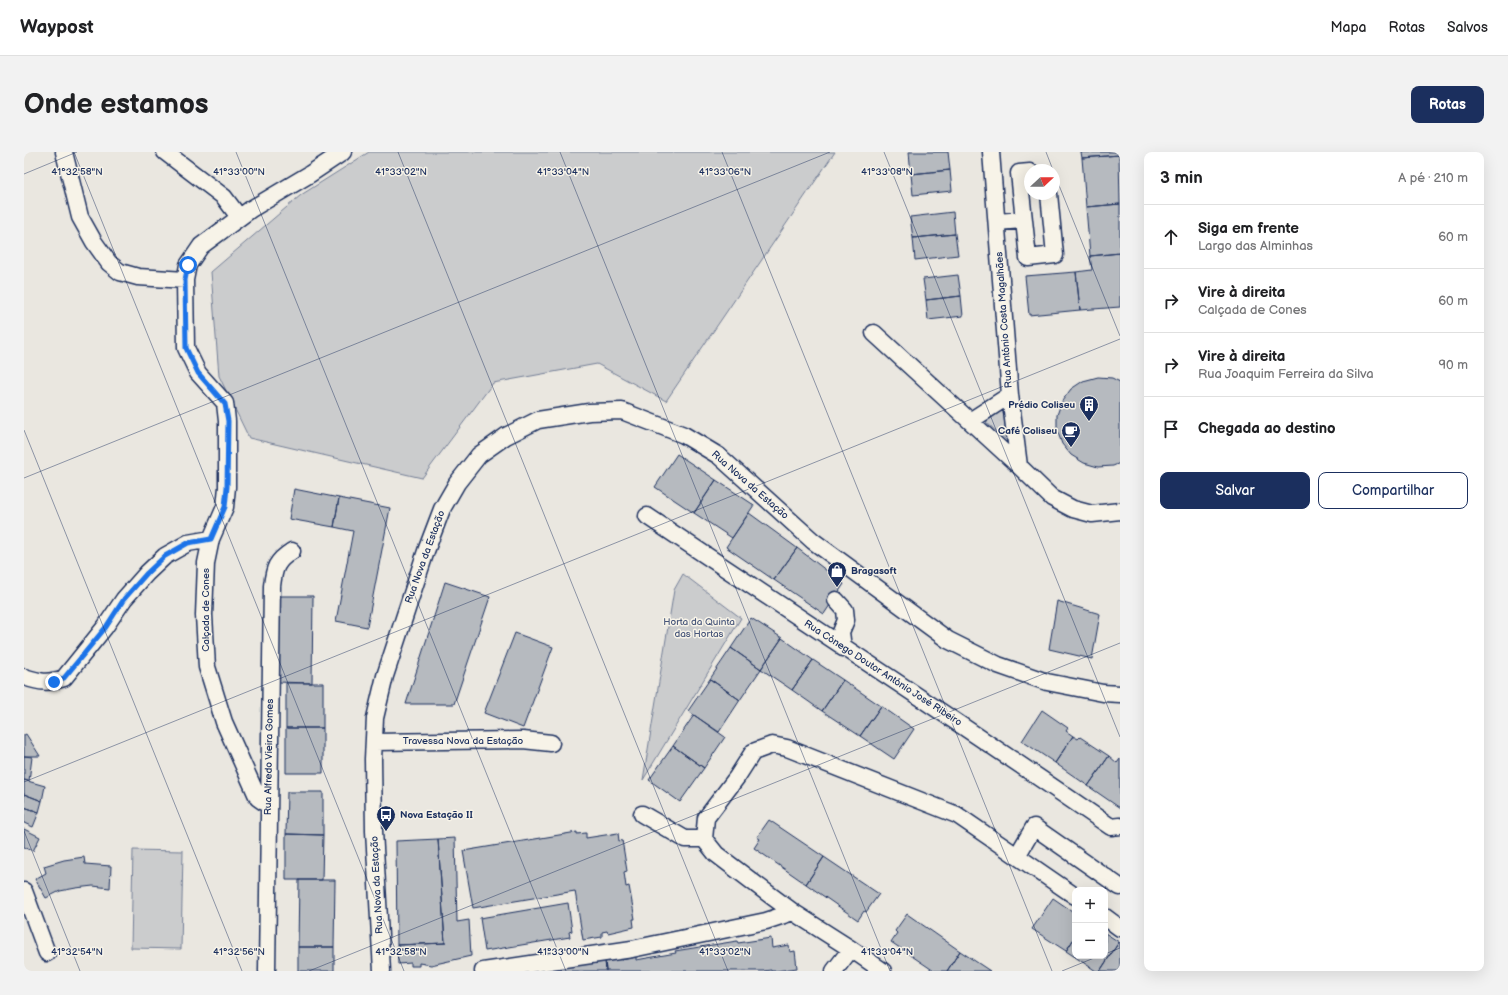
<!DOCTYPE html>
<html lang="pt">
<head>
<meta charset="utf-8">
<style>
  body { margin:0; font-family:"Balsamiq Sans",sans-serif; background:#f2f2f2; color:#202124 }
  .controls { position:absolute; right:12px; bottom:12px; display:grid; overflow:hidden; border-radius:8px; box-shadow:0 4px 16px #0002 }
  .controls button { width:36px; height:36px; display:grid; place-items:center; padding:0; border:0; border-bottom:1px solid #e0e0e0; background:#fff; color:#202124; font:20px sans-serif }
  .compass { position:absolute; left:1000px; top:12px; width:36px; height:36px; border-radius:50%; background:#fff; box-shadow:0 4px 16px #0002; rotate:68deg }
  .stop { position:absolute; width:12px; height:12px; margin:-9px; border:3px solid #1a73e8; border-radius:50%; background:#fff }
  .stop.end { background:#1a73e8; border-color:#fff; box-shadow:0 1px 4px #0008 }
  .list { margin:0; padding:0; list-style:none }
  h2 { display:flex; justify-content:space-between; align-items:center; height:52px; margin:0; padding:0 16px; font-size:17px }
  h2 small { font-size:13px; font-weight:400; color:#757577 }
  .list li { display:grid; grid-template-columns:26px 1fr auto; gap:12px; align-items:center; box-sizing:border-box; height:64px; padding:0 16px; border-top:1px solid #e0e0e0 }
  .list b { display:block; font-size:15px; white-space:nowrap }
  .list p { margin:0; font-size:13px; white-space:nowrap; color:#757577 }
  .list em { font-size:13px; font-style:normal; color:#757577 }
  .actions { display:flex; gap:8px; padding:12px 16px }
  .actions a { flex:1; padding:9px 0; border:1px solid #1b2f5e; border-radius:8px; text-align:center; font-size:14px; color:#1b2f5e }
  .actions .main { background:#1b2f5e; color:#fff }
  .icon { flex:none; width:22px; height:22px; fill:none; stroke:currentColor; stroke-width:2; stroke-linecap:round; stroke-linejoin:round }
  .map { position:relative; flex:none; width:1096px; height:819px; overflow:hidden; border-radius:8px }
  header { display:flex; align-items:center; gap:24px; box-sizing:border-box; height:56px; padding:0 20px; background:#fff; border-bottom:1px solid #e0e0e0 }
  header strong { font-size:19px }
  nav { display:flex; gap:22px; margin-inline-start:auto; font-size:14px }
  .intro { display:flex; align-items:center; justify-content:space-between; box-sizing:border-box; height:96px; padding:0 24px }
  h1 { margin:0; font-size:28px }
  .button { padding:10px 18px; border-radius:8px; background:#1b2f5e; color:#fff; font-size:14px; font-weight:700 }
  main { display:flex; gap:24px; padding:0 24px }
  aside { flex:1; background:#fff; border-radius:8px; box-shadow:0 4px 16px #0002 }
  .map>svg:first-child { display:block }
  .green { fill:#cbcccd; stroke:#737e96 }
  .building { fill:#b6babf; stroke:#1b2f5e }
  .lines { fill:none; stroke-linecap:round; stroke-linejoin:round }
  .minor-casing { stroke:#1b2f5e; stroke-width:19 }
  .minor { stroke:#f7f3e8; stroke-width:16 }
  .route { stroke:#1a73e8; stroke-width:5 }
  .ticks { fill:none; stroke:#1b2f5e; stroke-width:1; stroke-opacity:0.45 }
  .labels { text-anchor:middle; dominant-baseline:central; stroke-width:3; stroke-linejoin:round; paint-order:stroke }
  .street-label { font-size:10px; fill:#1b2f5e; stroke:#f7f3e8 }
  .poi-label { font-size:10px; font-weight:bold; fill:#1b2f5e; stroke:#f7f3e8; text-anchor:end }
  .park-label { font-size:10px; fill:#47567a; stroke:#f7f3e8 }
  .ticks-label { font-size:10px; text-anchor:middle; fill:#1b2f5e; stroke:#f7f3e8; stroke-width:3; stroke-linejoin:round; paint-order:stroke }
</style>
</head>
<body>
<header>
<strong>Waypost</strong>
<nav><a>Mapa</a><a>Rotas</a><a>Salvos</a></nav>
</header>
<div class="intro"><h1>Onde estamos</h1><a class="button">Rotas</a></div>
<main>
<div class="map">
<svg width="1096" height="819" viewBox="0 0 1096 819">
  <rect width="100%" height="100%" fill="#eae7e0"/>
  <filter id="ink" filterUnits="userSpaceOnUse"><feTurbulence type="fractalNoise" baseFrequency=".025" numOctaves="2"/><feDisplacementMap in="SourceGraphic" scale="8" xChannelSelector="R" yChannelSelector="G"/><feConvolveMatrix kernelMatrix="1 2 1 2 8 2 1 2 1" color-interpolation-filters="sRGB"/></filter>
  <g filter="url(#ink)">
    <path class="green" d="M345 0H811L642 249 573 212 469 231 398 326 225 286 195 224 187 120 277 43Z
      M979 258 983 289 962 270Z
      M659 422 717 466 619 628 650 438Z
      M109 698 159 699 157 797 107 796Z"/>
    <path class="building" d="M885 0H924L926 18 887 22Z
      M1057 0H1094L1095 3 1058 6Z
      M1095 3 1096 52 1062 55 1058 6Z
      M926 18 928 39 889 43 887 22Z
      M1096 52V101L1066 104 1062 55Z
      M929 60 931 82 889 86 886 65Z
      M931 82 934 103 891 108 889 86Z
      M1096 101V155L1056 158 1052 120 1068 118 1066 104Z
      M1052 120 1056 158 1005 163 1001 124Z
      M934 123 937 144 902 148 899 127Z
      M937 144 939 164 904 168 902 148Z
      M1074 225 1088 226 1096 230V311L1089 314 1074 315 1060 311 1047 303 1038 292 1033 278V263L1038 249 1047 237 1059 229Z
      M653 302 692 328 670 361 631 335Z
      M692 328 730 353 708 386 670 361Z
      M270 337 315 346 310 375 265 367Z
      M315 346 366 356 343 475 312 469 329 379 310 375Z
      M725 361 773 396 750 428 702 395Z
      M773 396 820 432 800 462 750 428Z
      M421 430 466 445 430 552H382Z
      M254 444H289L288 531 253 530Z
      M1033 449 1076 462 1068 507 1025 497Z
      M727 466 758 486 737 517 707 496Z
      M491 481 529 495 499 576 460 561Z
      M758 486 789 508 768 538 737 517Z
      M707 496 737 517 716 548 686 527Z
      M789 508 819 528 798 559 768 538Z
      M686 527 716 548 695 580 664 559Z
      M819 528 857 554 836 584 798 559Z
      M262 531H299V576H262Z
      M857 554 890 577 870 607 836 584Z
      M1018 558 1044 576 1042 579 1049 584 1031 611 998 589Z
      M670 563 701 585 680 616 649 594Z
      M262 576H299V621H262Z
      M2 582 16 604H0V583Z
      M1049 584 1054 587 1056 585 1085 604 1064 634 1031 611Z
      M649 594 680 616 656 650 625 628Z
      M0 604 8 605 5 629 0 628Z
      M1085 604 1093 611 1096 607V656L1064 634Z
      M0 628 21 634 18 649 0 642Z
      M263 640H299V683L262 682Z
      M0 642 18 649 15 660 0 655Z
      M0 655 15 660 9 675 0 671Z
      M745 668 800 705 782 732 730 696 736 687 733 685Z
      M0 677 16 685 9 699 0 695Z
      M553 680V682L562 681V686L594 681 595 689 598 688 603 719 600 720 602 735 605 734 611 767H609L610 775 584 781 583 779 578 780V785L559 788 551 739 449 756 439 699Z
      M262 682 299 683 298 728H262Z
      M431 686 433 770 445 768 447 804 407 813 395 811V814H387V811L374 812 373 793 421 791 414 687Z
      M414 687 421 791 373 793 372 689Z
      M60 705 61 712 87 714 86 736 69 734 52 736 36 739 22 746 11 727 22 721 20 714 40 708Z
      M800 705 855 742 842 760 840 759 834 768 782 732Z
      M275 728H311L310 795H274Z
      M1029 746 1051 761V785L1042 799 1008 777Z
      M544 751 548 779 545 780 546 785 461 799 456 766Z
      M883 762 936 799 923 819H910L867 790 873 781 871 779Z
      M1081 781 1095 790 1076 819H1072L1042 799 1051 785V804H1081Z
      M747 786 748 796 765 793 766 800 771 799 773 816 752 819H747V818L739 819H582L581 808 596 805 597 808 612 805V808L652 801 651 799 713 789 714 791Z
      M1095 790 1096 791V819H1076Z
      M274 795H310V819H274Z
      M936 799 966 819H923Z
      M581 808 582 819H516Z"/>
    <g class="lines">
      <g class="minor-casing">
        <path id="minor" d="M40 0 56 65 70 90 85 111 96 120 114 125 161 128
          M141 0 200 45 215 65
          M967 0 986 243 995 314 1028 346 1049 357 1068 362 1096 359
          M1006 20 995 21 1004 106 1031 103 1025 42
          M973 70 1000 68
          M850 181 995 314
          M946 269 986 243
          M623 364C778 468 934 569 1087 675L1096 674
          M812 448 821 458 822 468 817 480 819 496
          M0 525C16 530 23 532 40 526L81 475 100 447 123 421 141 404 164 391 187 387
          M350 590 499 588 527 591
          M244 653 234 646 200 570 183 515 180 463 182 411 187 387 201 355 203 335V269L201 251 174 221 162 196 161 128 164 113 177 94 227 57 286 22 319 0
          M618 662 661 687H680
          M993 704 1010 675 1096 735
          M0 739 23 801
          M1081 765 1096 776
          M243 819 248 434C250 416 252 409 268 399
          M358 819 350 679 349 607 351 566 361 524 402 399 418 357 433 331 455 303 482 284 514 268 565 260 598 259 660 283 695 304 789 389 924 488 974 513 1023 530 1079 541 1096 542
          M459 819 608 797 742 769 769 760
          M810 819 827 797
          M859 819 827 797 769 760 746 743 692 702 680 687 682 666 713 625 729 600 748 593 763 596 933 663 1051 744"/>
      </g>
      <use href="#minor" class="minor"/>
    </g>
  </g>
  <g class="lines" filter="url(#ink)">
    <path class="route" d="M30 530 40 526 82 475 100 447 123 421 141 404 164 391 187 387 201 355 203 335 204 269 201 252 174 221 162 196 161 128 164 113"/>
  </g>
  <path class="ticks" d="M50 0 380 819M212 0 542 819M374 0 704 819M536 0 866 819M698 0 1028 819M860 0 1096 585M1022 0 1029 18M1030 21 1096 184M0 22 53 0M0 278 218 819M0 326 806 0M0 630 1096 187M0 679 56 819M1081 802 1096 796M285 819 1096 491M1038 819 1075 804"/>
  <defs>
    <g id="building-pin" transform="scale(1)"><path d="M0 17L-7.5 6A9.5 9.5 0 1 1 7.5 6Z" fill="#1b2f5e" stroke="#f7f3e8"/><path d="M-4-6H4V6H1V3H-1V6H-4ZM-2.5-4.3h1.7v1.8h-1.7ZM.8-4.3h1.7v1.8H.8ZM-2.5-1h1.7V.8h-1.7ZM.8-1h1.7V.8H.8Z" fill="#fff"/></g>
    <g id="cafe-pin" transform="scale(1)"><path d="M0 17L-7.5 6A9.5 9.5 0 1 1 7.5 6Z" fill="#1b2f5e" stroke="#f7f3e8"/><path d="M-5.5-4.5H6V0H3Q3 3.5 0 3.5H-2.5Q-5.5 3.5-5.5 0ZM3-3.2v2h1.7v-2ZM-6 4.5H4V6H-6Z" fill="#fff"/></g>
    <g id="shop-pin" transform="scale(1)"><path d="M0 17L-7.5 6A9.5 9.5 0 1 1 7.5 6Z" fill="#1b2f5e" stroke="#f7f3e8"/><path d="M-5-2.5h2.3a2.7 3.5 0 0 1 5.4 0H5L5.5 6h-11ZM-1.5-2.5h3a1.5 2.3 0 0 0-3 0Z" fill="#fff"/></g>
    <g id="bus-pin" transform="scale(1)"><path d="M0 17L-7.5 6A9.5 9.5 0 1 1 7.5 6Z" fill="#1b2f5e" stroke="#f7f3e8"/><path d="M-5-6H5V4H4V6H2V4H-2V6H-4V4H-5ZM-3.5-4V0h7V-4ZM-3.5 1.2v1.5H-2V1.2ZM2 1.2v1.5H3.5V1.2Z" fill="#fff"/></g>
  </defs>
  <g fill-rule="evenodd">
    <use href="#building-pin" x="1065" y="253"/>
    <use href="#cafe-pin" x="1047" y="279"/>
    <use href="#shop-pin" x="813" y="419"/>
    <use href="#bus-pin" x="362" y="663"/>
  </g>
  <g class="labels">
    <g class="street-label">
      <text transform="translate(980 168) rotate(-94)">Rua António Costa Magalhães</text>
      <text transform="translate(726 333) rotate(41)">Rua Nova da Estação</text>
      <text transform="translate(401 405) rotate(-70)">Rua Nova da Estação</text>
      <text transform="translate(182 458) rotate(-90)">Calçada de Cones</text>
      <text transform="translate(859 521) rotate(33)">Rua Cónego Doutor António José Ribeiro</text>
      <text x="439" y="589">Travessa Nova da Estação</text>
      <text transform="translate(245 605) rotate(-89)">Rua Alfredo Vieira Gomes</text>
      <text transform="translate(353 733) rotate(-93)">Rua Nova da Estação</text>
    </g>
    <g class="poi-label">
      <text x="1051" y="253">Prédio Coliseu</text>
      <text x="1033" y="279">Café Coliseu</text>
      <text x="827" y="419" text-anchor="start">Bragasoft</text>
      <text x="376" y="663" text-anchor="start">Nova Estação II</text>
    </g>
    <g class="park-label">
      <text x="675" y="470">Horta da Quinta<tspan x="675" dy="12">das Hortas</tspan></text>
    </g>
  </g>
  <g class="ticks-label">
    <text x="53" y="23">41°32'58"N</text>
    <text x="215" y="23">41°33'00"N</text>
    <text x="377" y="23">41°33'02"N</text>
    <text x="539" y="23">41°33'04"N</text>
    <text x="701" y="23">41°33'06"N</text>
    <text x="863" y="23">41°33'08"N</text>
    <text x="53" y="803">41°32'54"N</text>
    <text x="215" y="803">41°32'56"N</text>
    <text x="377" y="803">41°32'58"N</text>
    <text x="539" y="803">41°33'00"N</text>
    <text x="701" y="803">41°33'02"N</text>
    <text x="863" y="803">41°33'04"N</text>
  </g>
</svg>
<div class="controls">
<button>+</button>
<button>−</button>
</div>
<svg class="compass" viewBox="-18 -18 36 36"><path d="M0-13l5 13h-10z" fill="#e53935"/><path d="M0 13l5-13h-10z" fill="#757577"/></svg>
<div class="stop" style="left:164px;top:113px"></div>
<div class="stop end" style="left:30px;top:530px"></div>
</div>
<aside>
<h2>3 min<small>A pé · 210 m</small></h2>
<ul class="list">
<li><svg class="icon" aria-label="ahead" viewBox="0 0 24 24"><path d="M12 20V5M6 11l6-6 6 6"/></svg><div><b>Siga em frente</b><p>Largo das Alminhas</p></div><em>60 m</em></li>
<li><svg class="icon" aria-label="right" viewBox="0 0 24 24"><path d="M7 20v-9h11M14 6l5 5-5 5"/></svg><div><b>Vire à direita</b><p>Calçada de Cones</p></div><em>60 m</em></li>
<li><svg class="icon" aria-label="right" viewBox="0 0 24 24"><path d="M7 20v-9h11M14 6l5 5-5 5"/></svg><div><b>Vire à direita</b><p>Rua Joaquim Ferreira da Silva</p></div><em>90 m</em></li>
<li><svg class="icon" aria-label="arrive" viewBox="0 0 24 24"><path d="M6 21V4h12l-3 4 3 4H6"/></svg><div><b>Chegada ao destino</b></div></li>
</ul>
<div class="actions"><a class="main">Salvar</a><a>Compartilhar</a></div>
</aside>
</main>
</body>
</html>
